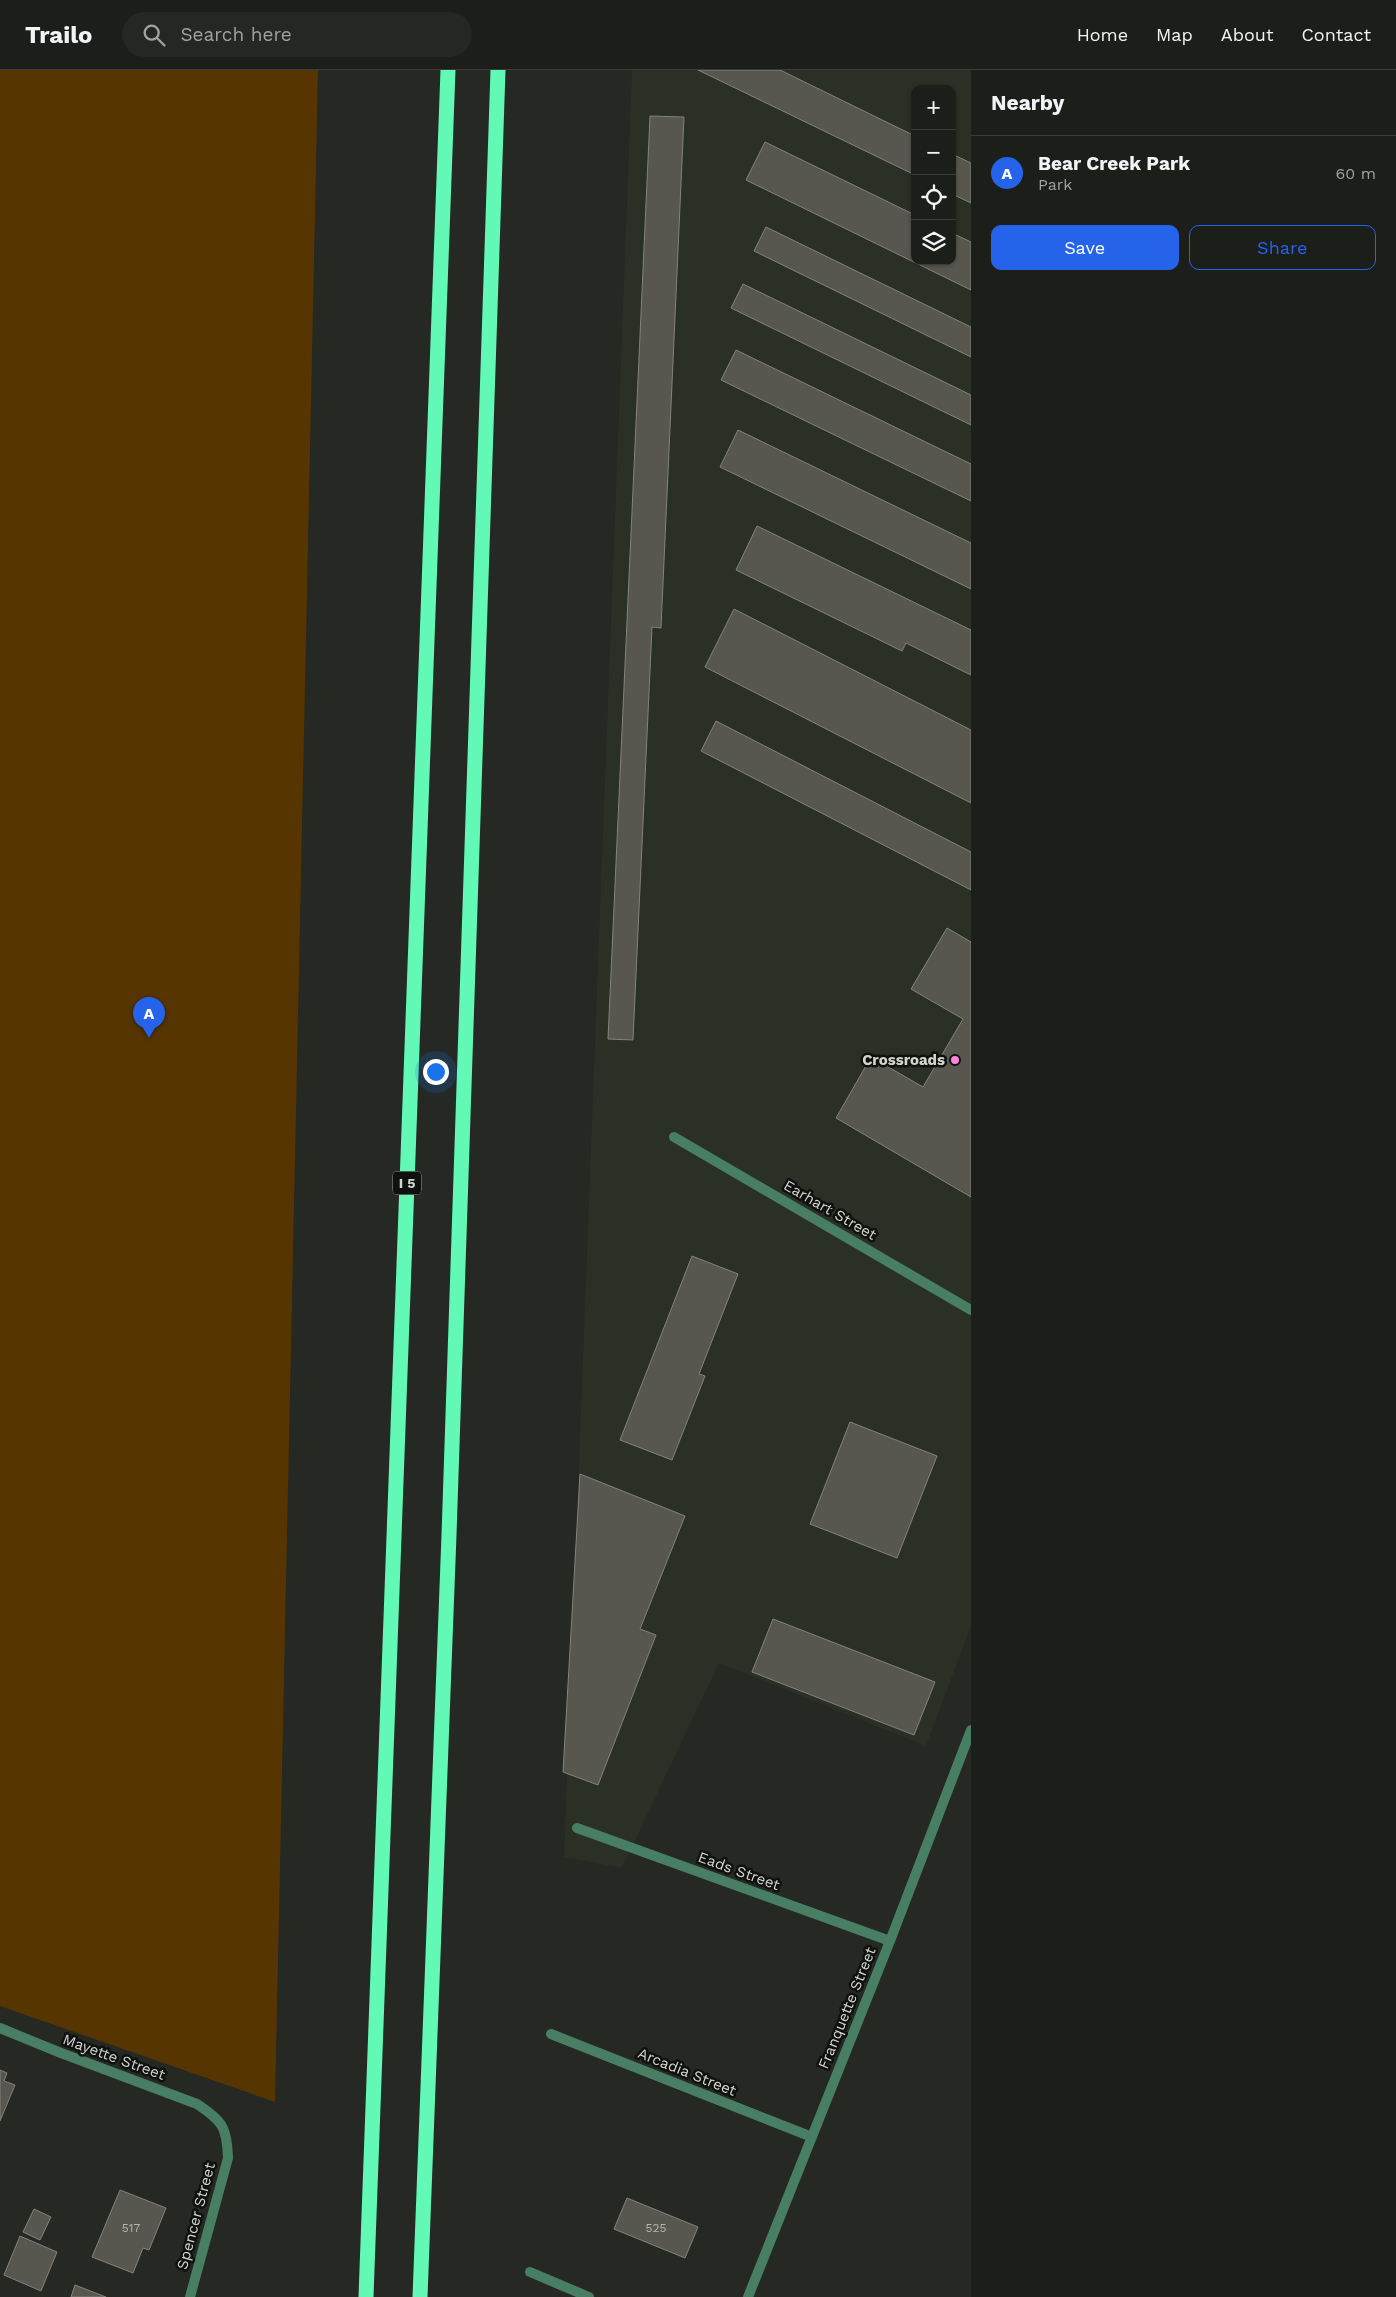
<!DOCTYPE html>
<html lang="en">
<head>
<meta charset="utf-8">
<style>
  body { margin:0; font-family:"Work Sans",sans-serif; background:#252723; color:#f1f3f6 }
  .controls { position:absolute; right:15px; top:15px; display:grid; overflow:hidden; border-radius:10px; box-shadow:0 1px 4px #0004 }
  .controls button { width:45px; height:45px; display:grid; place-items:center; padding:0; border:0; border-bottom:1px solid #3a3c39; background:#1c1e1a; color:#f1f3f6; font:25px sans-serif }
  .you { position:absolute; left:435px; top:1001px; width:18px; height:18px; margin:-12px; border:4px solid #fff; border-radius:50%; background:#1a73e8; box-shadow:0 0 0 8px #1a73e833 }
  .badge { display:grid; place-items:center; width:32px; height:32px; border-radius:50%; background:#2563eb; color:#fff; font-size:16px; font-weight:700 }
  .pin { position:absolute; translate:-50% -41px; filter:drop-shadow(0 1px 2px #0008) }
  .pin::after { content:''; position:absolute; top:26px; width:18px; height:15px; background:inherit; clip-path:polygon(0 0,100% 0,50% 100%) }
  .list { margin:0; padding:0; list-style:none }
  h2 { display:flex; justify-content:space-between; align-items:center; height:65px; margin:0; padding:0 20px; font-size:21px }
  h2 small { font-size:16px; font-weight:400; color:#a0a2a2 }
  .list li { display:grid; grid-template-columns:32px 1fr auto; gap:15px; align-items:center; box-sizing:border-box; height:75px; padding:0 20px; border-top:1px solid #3a3c39 }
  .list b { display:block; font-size:19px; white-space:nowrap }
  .list p { margin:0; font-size:16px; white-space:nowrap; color:#a0a2a2 }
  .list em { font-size:16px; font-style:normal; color:#a0a2a2 }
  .actions { display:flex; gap:10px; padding:15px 20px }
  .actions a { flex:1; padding:11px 0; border:1px solid #2563eb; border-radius:10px; text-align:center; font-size:18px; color:#2563eb }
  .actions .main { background:#2563eb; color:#fff }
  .icon { flex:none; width:28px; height:28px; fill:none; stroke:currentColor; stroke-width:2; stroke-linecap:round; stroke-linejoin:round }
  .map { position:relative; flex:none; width:971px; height:2227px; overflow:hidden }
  header { display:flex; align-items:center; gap:30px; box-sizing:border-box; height:70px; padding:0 25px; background:#1c1e1a; border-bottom:1px solid #3a3c39 }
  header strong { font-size:24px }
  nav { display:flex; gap:28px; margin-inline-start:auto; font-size:18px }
  .search { width:350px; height:45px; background:#252723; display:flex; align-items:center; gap:12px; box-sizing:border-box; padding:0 18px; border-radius:28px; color:#a0a2a2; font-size:19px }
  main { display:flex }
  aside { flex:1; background:#1c1e1a }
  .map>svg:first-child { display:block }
  .built { fill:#2a3025; fill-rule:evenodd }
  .green { fill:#573501 }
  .building { fill:#57564f; stroke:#84837c }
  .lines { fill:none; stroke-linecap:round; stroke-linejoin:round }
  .street { stroke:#487e63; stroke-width:10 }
  .highway { stroke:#61f9b5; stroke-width:15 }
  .poi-dot { fill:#ff85df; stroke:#0f110e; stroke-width:2 }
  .labels { text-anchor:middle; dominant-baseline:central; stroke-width:5; stroke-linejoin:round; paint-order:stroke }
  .number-label { font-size:12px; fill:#b4b5b0 }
  .shield { fill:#0f110e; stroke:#989a96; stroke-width:1 }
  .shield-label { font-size:14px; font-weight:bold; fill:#d3d5d1 }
  .poi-label { font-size:15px; font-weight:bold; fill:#d3d5d1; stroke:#0f110e; text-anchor:end }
  .street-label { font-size:15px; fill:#d3d5d1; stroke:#0f110e }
</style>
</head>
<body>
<header>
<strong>Trailo</strong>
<div class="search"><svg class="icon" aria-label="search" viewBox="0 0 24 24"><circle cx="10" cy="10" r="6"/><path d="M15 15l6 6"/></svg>Search here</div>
<nav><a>Home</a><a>Map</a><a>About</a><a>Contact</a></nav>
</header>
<main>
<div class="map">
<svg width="971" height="2227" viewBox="0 0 971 2227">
  <rect width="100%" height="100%" fill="#252823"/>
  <path class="built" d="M632 0H971V1556L926 1676 719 1593 622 1798 564 1787ZM915 19H952V191H915Z"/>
  <path class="green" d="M0 0H318L275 2032 0 1936Z"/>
  <path class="building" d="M698 0H780L915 66V105Z
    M650 46 684 47 661 558 652 557 633 970 608 969Z
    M765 72 915 145V191H952V163L971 172V220L746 110Z
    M952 84 971 93V133L952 124Z
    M766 157 971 257V287L754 181Z
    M743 214 971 325V355L731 238Z
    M736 280 971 394V431L721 310Z
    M738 360 971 473V519L720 397Z
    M757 456 971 560V605L906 573 902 581 736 500Z
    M734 539 971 660V733L705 597Z
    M716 651 971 782V820L701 681Z
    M947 858 971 872V1127L836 1048 871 987 923 1017 963 949 911 919Z
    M692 1186 738 1204 699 1304 705 1306 672 1390 620 1370Z
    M850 1352 937 1386 897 1488 810 1454Z
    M580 1404 685 1446 640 1559 656 1565 598 1715 563 1702Z
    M773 1549 935 1612 914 1665 752 1602Z
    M0 2000 7 2003 4 2011 15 2015 0 2051Z
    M120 2120 166 2138 149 2180 143 2178 133 2203 92 2187Z
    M627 2128 698 2157 685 2188 614 2159Z
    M34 2139 51 2147 40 2170 23 2162Z
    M20 2166 57 2182 41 2221 4 2205Z
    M75 2215 106 2227H71Z"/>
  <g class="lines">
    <path class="street" d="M674 1067 971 1240
      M577 1758 890 1871
      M0 1958 61 1983 197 2034C223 2051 227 2058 228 2088L190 2227
      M551 1964 812 2067
      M530 2202 589 2227
      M748 2227 890 1871 971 1660"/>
    <path class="highway" d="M366 2227 448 0
      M420 2227 449 1465 498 0"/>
  </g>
  <circle class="poi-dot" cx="955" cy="990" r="5"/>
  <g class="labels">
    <g class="number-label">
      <text x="131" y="2158">517</text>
      <text x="656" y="2158">525</text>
    </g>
    <rect class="shield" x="393" y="1101.5" width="28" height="23" rx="4"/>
    <g class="shield-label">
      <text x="407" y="1113">I 5</text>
    </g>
    <g class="poi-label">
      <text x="945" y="990">Crossroads</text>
    </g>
    <g class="street-label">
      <text transform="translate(830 1140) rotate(30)">Earhart Street</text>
      <text transform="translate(739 1801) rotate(20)">Eads Street</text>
      <text transform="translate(847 1938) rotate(-68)">Franquette Street</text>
      <text transform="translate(114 1987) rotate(20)">Mayette Street</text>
      <text transform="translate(687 2002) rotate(22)">Arcadia Street</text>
      <text transform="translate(196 2146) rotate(-75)">Spencer Street</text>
    </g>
  </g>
</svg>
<div class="controls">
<button>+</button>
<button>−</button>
<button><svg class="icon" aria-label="locate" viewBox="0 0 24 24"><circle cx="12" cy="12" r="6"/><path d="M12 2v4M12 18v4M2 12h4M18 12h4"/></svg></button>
<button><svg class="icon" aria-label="layers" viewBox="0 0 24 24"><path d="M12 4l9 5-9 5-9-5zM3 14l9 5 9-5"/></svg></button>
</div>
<div class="you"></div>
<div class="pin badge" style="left:149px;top:968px">A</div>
</div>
<aside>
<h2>Nearby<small></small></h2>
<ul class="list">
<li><span class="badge">A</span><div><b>Bear Creek Park</b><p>Park</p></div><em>60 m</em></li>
</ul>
<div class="actions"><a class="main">Save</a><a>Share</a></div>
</aside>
</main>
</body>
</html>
